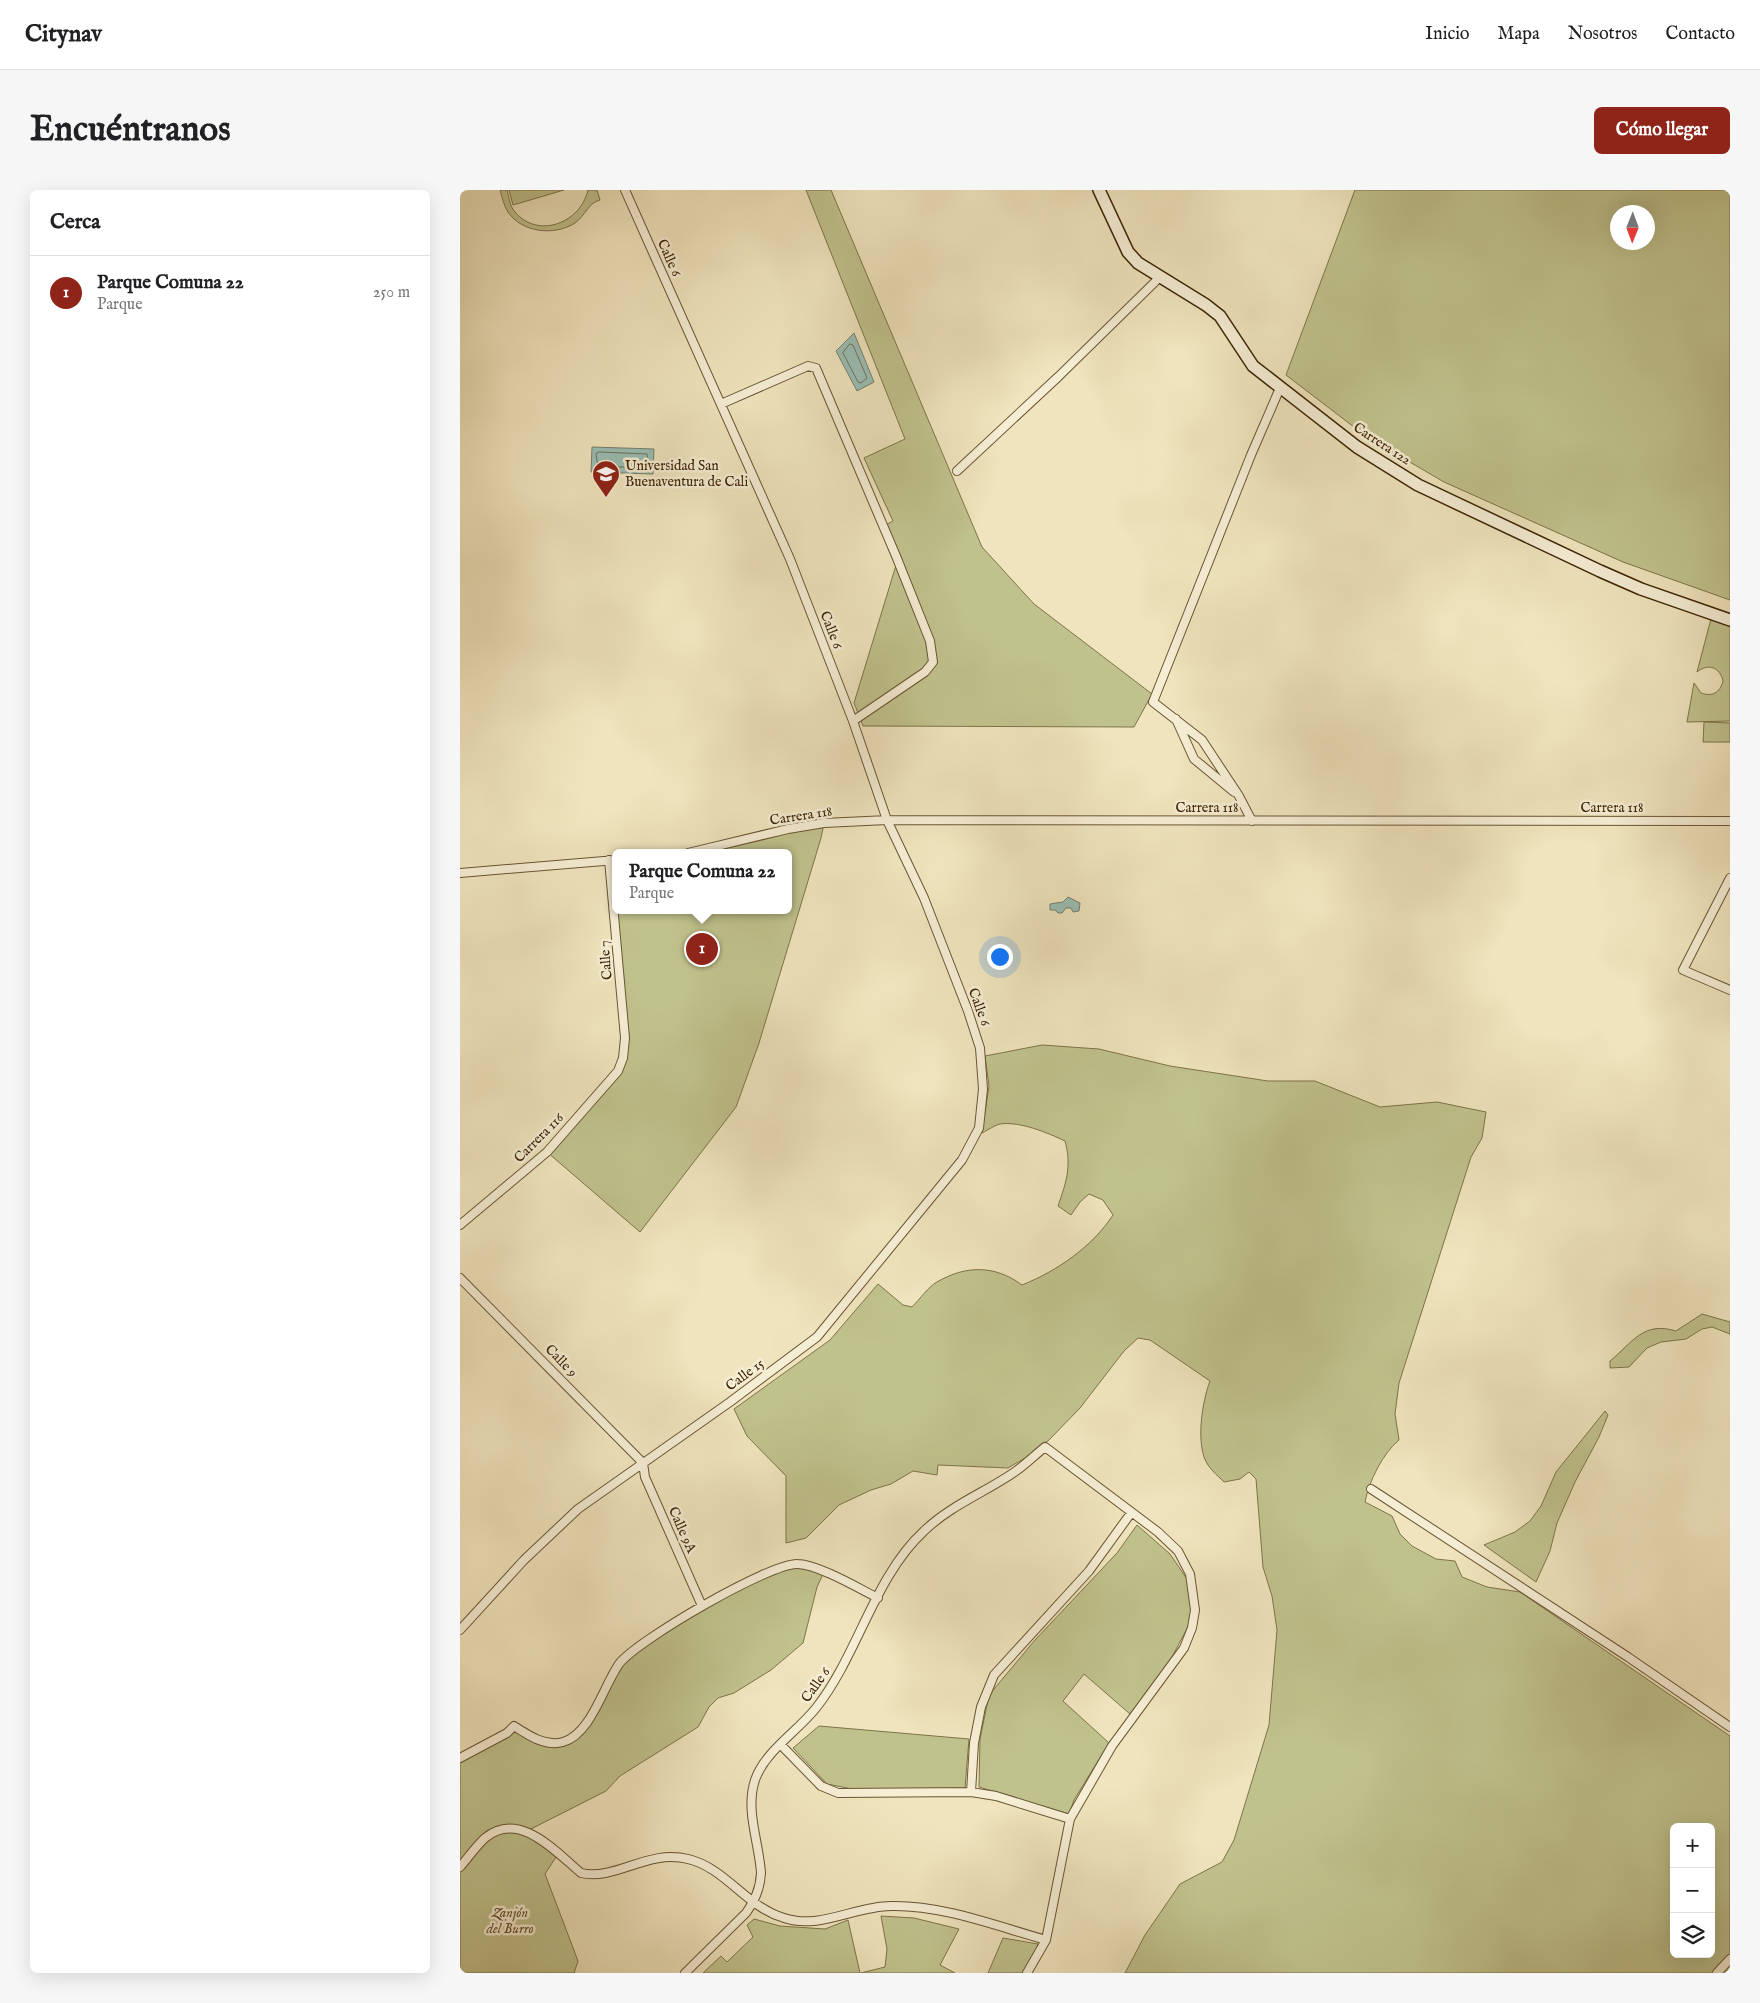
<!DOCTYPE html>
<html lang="es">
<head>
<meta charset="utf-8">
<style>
  body { margin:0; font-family:"IM FELL English",serif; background:#f6f6f6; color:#202124 }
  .controls { position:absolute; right:15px; bottom:15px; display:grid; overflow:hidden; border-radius:8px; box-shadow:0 5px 20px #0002 }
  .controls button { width:45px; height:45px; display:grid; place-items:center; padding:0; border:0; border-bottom:1px solid #e0e0e0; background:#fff; color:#202124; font:25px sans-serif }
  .compass { position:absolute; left:1150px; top:15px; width:45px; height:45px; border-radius:50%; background:#fff; box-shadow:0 5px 20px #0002; rotate:181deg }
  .you { position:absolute; left:539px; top:766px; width:18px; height:18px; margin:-12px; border:4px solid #fff; border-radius:50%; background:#1a73e8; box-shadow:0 0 0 8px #1a73e833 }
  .badge { display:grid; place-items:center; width:32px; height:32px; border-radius:50%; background:#8f2418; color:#fff; font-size:16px; font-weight:700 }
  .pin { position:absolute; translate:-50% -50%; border:2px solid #fff; box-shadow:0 1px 5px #0006 }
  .popup { position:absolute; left:152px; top:659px; width:180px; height:65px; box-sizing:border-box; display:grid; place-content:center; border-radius:8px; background:#fff; filter:drop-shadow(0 1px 4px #0005); font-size:16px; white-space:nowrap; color:#757577 }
  .popup b { font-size:19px; color:#202124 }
  .popup::after { content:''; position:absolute; left:50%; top:100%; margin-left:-10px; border:10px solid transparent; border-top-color:#fff }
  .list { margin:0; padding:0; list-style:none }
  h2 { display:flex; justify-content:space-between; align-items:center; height:65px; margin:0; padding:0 20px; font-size:21px }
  h2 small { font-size:16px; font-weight:400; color:#757577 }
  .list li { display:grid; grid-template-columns:32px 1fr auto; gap:15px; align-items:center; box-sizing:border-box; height:75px; padding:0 20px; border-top:1px solid #e0e0e0 }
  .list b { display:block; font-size:19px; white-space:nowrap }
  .list p { margin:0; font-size:16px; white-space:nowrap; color:#757577 }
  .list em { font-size:16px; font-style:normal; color:#757577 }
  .icon { flex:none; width:28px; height:28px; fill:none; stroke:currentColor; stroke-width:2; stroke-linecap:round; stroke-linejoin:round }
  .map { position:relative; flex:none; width:1270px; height:1783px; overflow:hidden; border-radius:8px }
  header { display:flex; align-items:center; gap:30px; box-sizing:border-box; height:70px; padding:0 25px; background:#fff; border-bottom:1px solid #e0e0e0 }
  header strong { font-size:24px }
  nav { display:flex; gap:28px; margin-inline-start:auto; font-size:18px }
  .intro { display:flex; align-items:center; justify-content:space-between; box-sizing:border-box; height:120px; padding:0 30px }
  h1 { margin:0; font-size:35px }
  .button { padding:12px 22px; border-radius:8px; background:#8f2418; color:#fff; font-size:18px; font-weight:700 }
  main { display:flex; gap:30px; padding:0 30px }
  aside { flex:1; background:#fff; border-radius:8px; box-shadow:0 5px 20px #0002 }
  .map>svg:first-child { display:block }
  .green { fill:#c0c28d; stroke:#7e7348; fill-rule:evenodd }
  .water { fill:#9abeb5; stroke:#75806e }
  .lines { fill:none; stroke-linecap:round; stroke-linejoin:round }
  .shore { stroke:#6c715c; stroke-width:1 }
  .street-casing { stroke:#6a5432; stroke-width:10 }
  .secondary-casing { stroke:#3d2403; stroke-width:14 }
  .street { stroke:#f5edd4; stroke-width:8 }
  .secondary { stroke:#f5edd4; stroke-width:11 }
  .labels { text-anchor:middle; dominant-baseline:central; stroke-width:5; stroke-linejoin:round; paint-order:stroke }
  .street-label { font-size:14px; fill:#3d2403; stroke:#f5edd4 }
  .poi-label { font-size:14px; fill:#3d2403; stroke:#f5edd4; text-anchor:start }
  .park-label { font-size:14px; font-style:italic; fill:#5e4c26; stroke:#f5edd4 }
</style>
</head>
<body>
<header>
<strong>Citynav</strong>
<nav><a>Inicio</a><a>Mapa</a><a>Nosotros</a><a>Contacto</a></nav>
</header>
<div class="intro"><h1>Encuéntranos</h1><a class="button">Cómo llegar</a></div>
<main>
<aside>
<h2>Cerca<small></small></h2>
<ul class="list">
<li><span class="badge">1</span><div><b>Parque Comuna 22</b><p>Parque</p></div><em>250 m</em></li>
</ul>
</aside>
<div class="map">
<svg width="1270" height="1783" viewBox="0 0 1270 1783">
  <rect width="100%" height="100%" fill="#efe4bd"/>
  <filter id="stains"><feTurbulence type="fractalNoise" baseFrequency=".004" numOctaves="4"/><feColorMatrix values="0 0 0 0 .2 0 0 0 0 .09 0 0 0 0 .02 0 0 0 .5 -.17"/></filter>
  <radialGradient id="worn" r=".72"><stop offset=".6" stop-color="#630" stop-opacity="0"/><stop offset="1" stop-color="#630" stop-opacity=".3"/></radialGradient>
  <path class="green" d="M40 0H47C49 7 50 17 55 22 79 50 121 32 128 0H137L140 10C128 13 125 26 115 33 95 46 62 43 48 22 44 16 42 7 40 0Z
    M49 0H104L53 15Z
    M346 0H371L522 357 574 414 692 504 674 537 403 536 394 513 437 372 422 337 433 331 404 268 445 249Z
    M895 0H1270V410L1163 372 984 292 907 247 826 185ZM1188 22V52H1158V22Z
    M1252 425 1270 430V531L1227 532 1234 493 1241 503C1252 507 1260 503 1263 491 1260 477 1248 473 1237 482Z
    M1244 532 1270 533V552H1243Z
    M364 633 361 648 299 853 276 917 180 1042 87 962 158 881 163 868 149 670H156V720H328V663H228Z
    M582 855 639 859 710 876 808 891H855L920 917 977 912 1026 922 1022 948 1011 967 939 1193 935 1224 939 1250C923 1263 909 1291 905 1312L932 1326 940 1344 952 1356 976 1369 995 1371 1002 1387 1027 1397 1060 1402 1270 1546V1783H665L685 1745 720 1694 762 1672 774 1650 809 1535 817 1440 812 1406 803 1377 796 1289 789 1282 780 1289 764 1292C759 1287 752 1281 748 1275 735 1256 742 1212 750 1191L690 1150 678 1148 664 1161 620 1218 589 1250 565 1268 548 1278 478 1275 477 1285 453 1281 431 1294 411 1300 379 1315 346 1348 326 1353V1286L287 1246 274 1219 370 1150 418 1094 443 1115 452 1117C460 1109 468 1097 477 1092 506 1075 535 1075 562 1095 597 1081 632 1057 653 1025L643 1010 629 1004 620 1012 611 1025 598 1016C606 993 612 976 605 951 588 943 560 931 540 934 535 935 528 940 522 943L529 896 525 866ZM1214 1637H1251V1764H1214Z
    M1242 1124 1270 1132V1144L1252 1137 1242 1139 1226 1149 1201 1152 1187 1158 1169 1177 1150 1178V1171C1173 1152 1183 1131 1216 1141Z
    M1145 1221 1148 1225 1139 1247 1115 1292 1097 1333 1090 1361 1076 1392 1024 1355 1055 1342 1070 1331 1081 1316 1096 1282Z
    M677 1335 710 1364 727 1389 731 1413V1431L705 1480 670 1524 624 1484 603 1511 649 1553 614 1610 609 1624 519 1597 520 1549 529 1505 575 1450 657 1363Z
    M338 1374 364 1382 357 1397 343 1453 311 1480 274 1503 258 1508 249 1517 238 1537 160 1586 146 1601 67 1641 98 1664 85 1684 118 1771 114 1783H0V1568L54 1536 83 1553 103 1552 122 1540 159 1474 242 1416 322 1375Z
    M359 1536 509 1549 505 1598 397 1600 367 1594 333 1558Z
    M421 1726 454 1728 499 1739 480 1775 495 1783H401L425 1777 427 1759Z
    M294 1729 320 1736 365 1739 388 1730 400 1783H243L261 1766 267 1772 293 1747 287 1735Z
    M543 1748 578 1754 575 1764 563 1783H528Z"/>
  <path class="water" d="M394 143 414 192 397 201 376 161Z
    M132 257 194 259 193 284 131 282Z
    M608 707 620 713 619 721 613 722 611 718H606L602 723H598L595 720H590V714L603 712Z"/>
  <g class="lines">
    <path class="shore" d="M390 154 393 155 407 188 401 193 398 192 383 163Z
      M139 262 187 264 189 277H138L136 264Z"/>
    <g class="street-casing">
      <path id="street" d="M261 214 348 176 356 178 436 366 470 451 473 472 465 482 393 531
        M497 281 598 187 700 87
        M716 529 734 569 774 602
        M792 631 779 606 742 550 693 512 791 265 820 198
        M228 663 328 639 364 633 427 630 1270 631
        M0 683 156 670
        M1270 688 1223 780 1270 800
        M0 1035 87 962 158 881 163 868 165 848 149 670
        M0 1088 183 1273
        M183 1273 185 1287 242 1416
        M911 1299 1168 1467 1270 1537
        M0 1440 64 1370 118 1319 270 1212 357 1147 502 970 519 938 523 899 520 858 508 821 464 708 427 630 393 531 330 369 165 0
        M321 1555 361 1596 378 1603 511 1602 536 1606 610 1629
        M0 1568 47 1543 54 1536C68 1545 85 1557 103 1552 131 1544 143 1497 159 1474 176 1451 311 1372 338 1374 359 1375 398 1398 418 1408
        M511 1602 514 1553 521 1517 534 1485 629 1381 671 1323
        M0 1677C8 1668 16 1656 25 1648 59 1619 97 1663 121 1683 156 1691 187 1659 228 1669 266 1678 286 1717 324 1728 360 1740 395 1716 431 1716 483 1715 536 1736 586 1750
        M225 1783 286 1723C295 1710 300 1699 301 1683 299 1652 285 1620 295 1590 305 1561 337 1542 356 1518 398 1465 414 1387 464 1341 491 1315 526 1302 556 1281 566 1274 575 1265 585 1257L698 1342 718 1361 730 1384 735 1420 732 1438 724 1458 652 1556 610 1629 586 1750 567 1783
        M1257 1783 1270 1769"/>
    </g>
    <g class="secondary-casing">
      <path id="secondary" d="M639 0 668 62 678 73 746 115 760 126 793 176 897 257 958 295 1140 381 1181 399 1270 430"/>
    </g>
    <use href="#street" class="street"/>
    <use href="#secondary" class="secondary"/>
  </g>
  <defs>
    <g id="university-pin" transform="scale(1.4375)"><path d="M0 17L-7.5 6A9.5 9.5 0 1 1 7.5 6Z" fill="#8f2418" stroke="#f5edd4"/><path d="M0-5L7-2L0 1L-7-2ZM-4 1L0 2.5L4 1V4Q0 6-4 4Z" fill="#fff"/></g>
  </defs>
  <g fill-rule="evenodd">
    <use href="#university-pin" x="146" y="284"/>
  </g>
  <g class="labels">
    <g class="street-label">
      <text transform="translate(209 68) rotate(66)">Calle 6</text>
      <text transform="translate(922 254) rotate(33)">Carrera 122</text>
      <text transform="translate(371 440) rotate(69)">Calle 6</text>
      <text x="747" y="618">Carrera 118</text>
      <text x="1152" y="618">Carrera 118</text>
      <text transform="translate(341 626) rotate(-9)">Carrera 118</text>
      <text transform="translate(146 770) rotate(-95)">Calle 7</text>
      <text transform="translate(519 817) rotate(70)">Calle 6</text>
      <text transform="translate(79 948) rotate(-45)">Carrera 116</text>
      <text transform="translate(101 1171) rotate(46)">Calle 9</text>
      <text transform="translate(285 1185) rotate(-37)">Calle 15</text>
      <text transform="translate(222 1340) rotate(66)">Calle 9A</text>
      <text transform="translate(356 1495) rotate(-55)">Calle 6</text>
    </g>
    <g class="poi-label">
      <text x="165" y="276">Universidad San<tspan x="165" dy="16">Buenaventura de Cali</tspan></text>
    </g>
    <g class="park-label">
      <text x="50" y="1723">Zanjón<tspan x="50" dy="16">del Burro</tspan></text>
    </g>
  </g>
  <rect width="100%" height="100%" filter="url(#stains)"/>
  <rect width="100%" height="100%" fill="url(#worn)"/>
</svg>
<div class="controls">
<button>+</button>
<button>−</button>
<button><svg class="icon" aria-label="layers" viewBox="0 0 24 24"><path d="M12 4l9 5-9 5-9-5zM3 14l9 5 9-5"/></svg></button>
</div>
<svg class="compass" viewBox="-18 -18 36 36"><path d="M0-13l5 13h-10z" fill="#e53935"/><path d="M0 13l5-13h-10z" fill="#757577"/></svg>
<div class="you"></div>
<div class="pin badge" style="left:242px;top:759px">1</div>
<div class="popup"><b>Parque Comuna 22</b>Parque</div>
</div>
</main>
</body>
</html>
